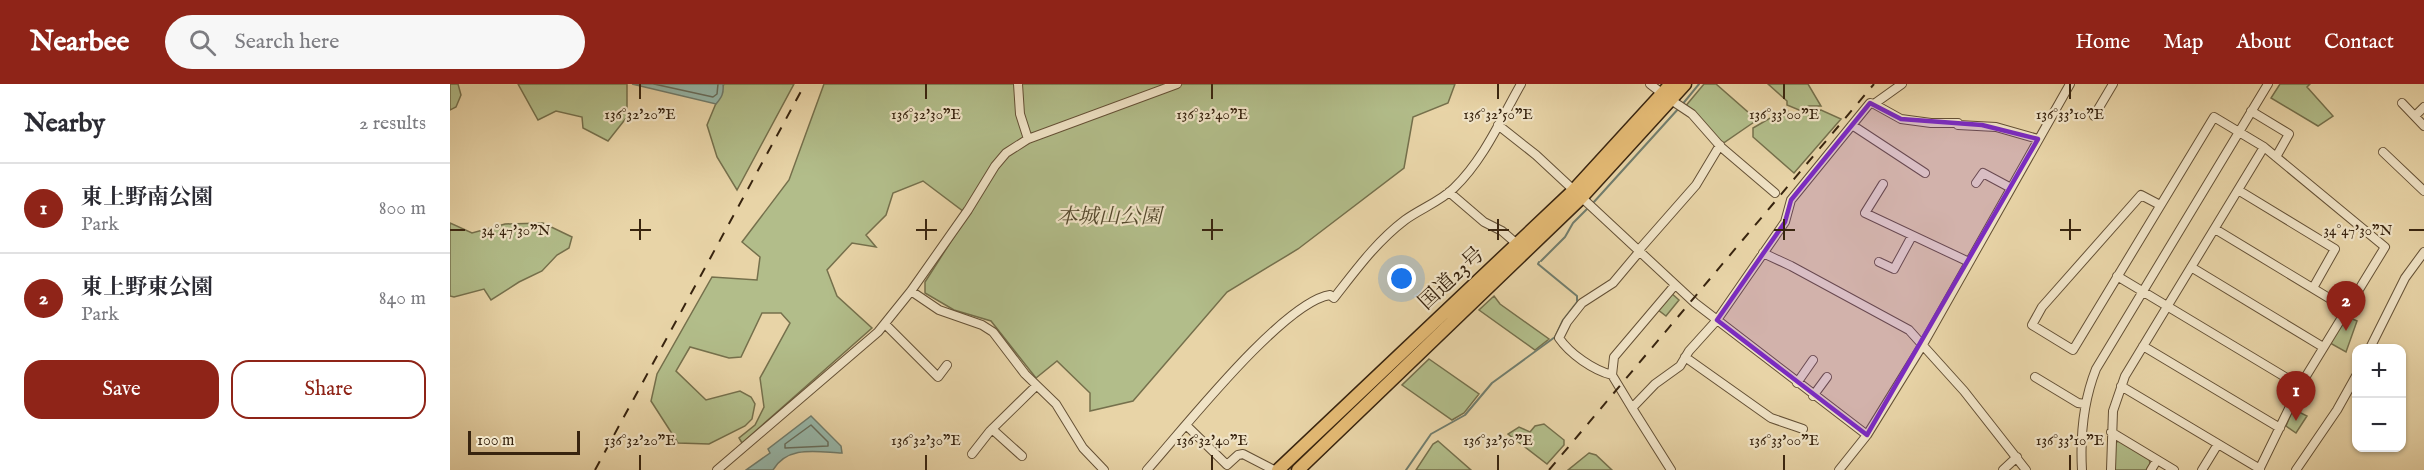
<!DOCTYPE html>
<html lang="en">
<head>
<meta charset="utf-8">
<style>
  body { margin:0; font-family:"IM FELL English","Noto Serif JP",serif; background:#f7f7f7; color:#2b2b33 }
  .controls { position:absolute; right:18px; bottom:18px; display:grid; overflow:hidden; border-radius:12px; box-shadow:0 2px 4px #0004 }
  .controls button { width:54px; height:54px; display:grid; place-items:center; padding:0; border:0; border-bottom:2px solid #e1e1e2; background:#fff; color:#2b2b33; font:30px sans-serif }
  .scale { position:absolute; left:18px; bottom:15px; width:112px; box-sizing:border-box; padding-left:6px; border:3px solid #38240f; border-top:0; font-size:16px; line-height:21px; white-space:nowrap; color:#38240f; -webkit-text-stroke:4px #f0e3c6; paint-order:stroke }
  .you { position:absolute; left:952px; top:195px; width:21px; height:21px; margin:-15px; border:4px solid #fff; border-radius:50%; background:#1a73e8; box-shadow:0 0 0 9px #1a73e833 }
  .badge { display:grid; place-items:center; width:39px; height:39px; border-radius:50%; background:#8f2418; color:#fff; font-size:20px; font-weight:700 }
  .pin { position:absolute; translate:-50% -50px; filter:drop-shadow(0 2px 3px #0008) }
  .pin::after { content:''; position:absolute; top:32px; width:21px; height:18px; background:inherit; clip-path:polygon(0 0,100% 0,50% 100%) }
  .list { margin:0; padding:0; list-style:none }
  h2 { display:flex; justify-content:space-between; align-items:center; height:78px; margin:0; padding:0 24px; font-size:26px }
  h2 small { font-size:20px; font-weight:400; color:#7c7c81 }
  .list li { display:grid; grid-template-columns:39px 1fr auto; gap:18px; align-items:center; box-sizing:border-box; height:90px; padding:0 24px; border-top:2px solid #e1e1e2 }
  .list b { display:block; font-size:22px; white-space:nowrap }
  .list p { margin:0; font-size:20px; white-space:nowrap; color:#7c7c81 }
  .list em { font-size:20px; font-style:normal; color:#7c7c81 }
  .actions { display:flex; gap:12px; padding:18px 24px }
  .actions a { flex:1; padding:14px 0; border:2px solid #8f2418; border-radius:18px; text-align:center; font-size:21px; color:#8f2418 }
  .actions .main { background:#8f2418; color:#fff }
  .icon { flex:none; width:33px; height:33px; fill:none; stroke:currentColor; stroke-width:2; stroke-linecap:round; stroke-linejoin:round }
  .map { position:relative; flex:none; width:1974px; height:386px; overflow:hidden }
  header { display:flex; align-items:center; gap:36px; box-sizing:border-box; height:84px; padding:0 30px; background:#8f2418; color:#fff }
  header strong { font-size:28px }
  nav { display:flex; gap:33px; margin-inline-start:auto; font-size:21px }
  .search { width:420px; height:54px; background:#f7f7f7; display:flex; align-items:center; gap:15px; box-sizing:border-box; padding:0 21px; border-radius:33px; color:#7c7c81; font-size:22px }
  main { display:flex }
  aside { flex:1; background:#fff }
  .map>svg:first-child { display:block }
  .green { fill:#b2bd8a; stroke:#75704c; stroke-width:1.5 }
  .water { fill:#97b8ab; stroke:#717d6d; stroke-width:1.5 }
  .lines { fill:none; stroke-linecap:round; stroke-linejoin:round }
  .shore { stroke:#686e5d; stroke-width:1.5 }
  .stream { stroke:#717d6d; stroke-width:2 }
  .minor-casing { stroke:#645035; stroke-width:10 }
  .trunk-casing { stroke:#38240f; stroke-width:15 }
  .minor { stroke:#f0e3c6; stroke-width:8 }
  .trunk { stroke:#e4ba74; stroke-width:12 }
  .rail { stroke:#38240f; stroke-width:2; stroke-dasharray:10 10; stroke-linecap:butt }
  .marked { fill:#7b2cbf; fill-opacity:0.2; stroke:#7b2cbf; stroke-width:4.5; stroke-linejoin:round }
  .ticks { fill:none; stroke:#38240f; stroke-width:2 }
  .labels { text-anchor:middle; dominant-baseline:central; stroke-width:4.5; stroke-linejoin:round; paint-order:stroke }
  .park-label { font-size:21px; font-style:italic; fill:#564a2e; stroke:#f0e3c6 }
  .street-label { font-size:21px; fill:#38240f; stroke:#f0e3c6 }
  .ticks-label { font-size:15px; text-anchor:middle; fill:#38240f; stroke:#f0e3c6; stroke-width:4.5; stroke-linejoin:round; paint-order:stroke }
</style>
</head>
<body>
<header>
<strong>Nearbee</strong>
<div class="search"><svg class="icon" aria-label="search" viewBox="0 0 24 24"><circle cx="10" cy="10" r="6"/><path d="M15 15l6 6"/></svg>Search here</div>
<nav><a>Home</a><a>Map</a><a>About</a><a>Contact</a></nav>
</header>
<main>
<aside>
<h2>Nearby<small>2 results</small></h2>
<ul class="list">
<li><span class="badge">1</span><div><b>東上野南公園</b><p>Park</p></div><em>800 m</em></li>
<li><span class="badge">2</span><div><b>東上野東公園</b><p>Park</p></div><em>840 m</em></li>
</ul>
<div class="actions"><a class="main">Save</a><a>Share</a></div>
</aside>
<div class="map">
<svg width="1974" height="386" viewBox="0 0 1974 386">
  <rect width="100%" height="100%" fill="#e8d4a7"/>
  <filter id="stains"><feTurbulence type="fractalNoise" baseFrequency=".00333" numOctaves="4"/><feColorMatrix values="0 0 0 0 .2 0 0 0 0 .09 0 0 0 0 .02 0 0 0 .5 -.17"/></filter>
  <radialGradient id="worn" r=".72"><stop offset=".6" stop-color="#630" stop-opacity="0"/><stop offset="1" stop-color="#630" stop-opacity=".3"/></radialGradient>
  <path class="green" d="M0 0H8L11 11 6 23 0 26Z
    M68 0H177V33L158 57 133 44 132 33 106 27 88 36Z
    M274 0H344L287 106 267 73 257 41Z
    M374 0H1005L998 19 963 33 954 84 848 165 777 208 683 317 640 327V309L607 277 586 294 541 237 504 226 475 209V198L518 131 473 97 443 109 436 131 416 151 426 163 402 159 377 186 387 212 422 244 292 359 289 354 305 341 314 323 310 294 340 239 331 229H312L291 273 279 274 240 263 226 287 256 316 290 307 301 313 305 320 302 335 295 342 259 360 228 359 201 317 207 290 262 193 307 196 310 173 292 158 339 96Z
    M1254 0H1266L1307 36 1272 60 1234 24Z
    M1318 0H1358L1371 22H1359L1349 26 1337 21V17Z
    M1830 0H1860L1857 3 1883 32 1868 42 1821 14Z
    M1334 26 1348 31 1371 26 1391 35 1344 89 1303 53V44Z
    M0 139 22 149 55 140 93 139 122 153 119 164 107 171 92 187 69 198 41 216 34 205 4 213 0 212Z
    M1220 208 1229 216 1216 232 1207 225Z
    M1044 212 1050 220 1099 255 1085 266 1029 226Z
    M1896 232 1907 237 1896 268 1880 259Z
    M979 275 1029 310 1014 329 1002 336 952 301Z
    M1843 325 1857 332 1846 349 1836 342Z
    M1094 340 1114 356V361L1097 380 1058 350 1069 343 1080 348 1085 342Z
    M988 357 1021 386H966L983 360Z
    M1669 357 1699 374 1700 380 1696 386H1665L1664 359Z
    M1139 369 1146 371 1162 386H1118Z"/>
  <path class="water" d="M182 0H273C274 9 272 13 266 20Z
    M361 332 391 362 392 369C367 368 338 361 323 386H296L320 369 318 365Z"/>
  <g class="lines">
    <path class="shore" d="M204 0 263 13 267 10 268 0
      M361 341 378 358V362L335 364V360Z"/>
    <path class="stream" d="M1231 22 1249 0
      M1143 119 1229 24
      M1091 177 1115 153 1123 139 1137 125
      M956 386 981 350 1015 331 1042 299 1105 253 1113 236 1127 218V212L1088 180 1089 178"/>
    <g class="minor-casing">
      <path id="minor" d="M568 0 570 30 578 55
        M1200 0 1213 10
        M1221 16 1242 30 1271 63 1325 109
        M1952 19 1974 42
        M1424 20 1451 35 1481 39H1508V41L1546 43 1588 55
        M1801 27 1839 50 1826 73
        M1644 32 1663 0
        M1965 32 1974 23
        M1048 41 1086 71 1245 219 1417 351
        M1402 41 1475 89
        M1933 68 1974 107
        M1526 99 1533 89 1561 104
        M1433 100 1415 129 1519 178
        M1788 106 1885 165 1863 204
        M999 108 1034 138 1052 147 1067 160
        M1710 121 1691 111 1592 223 1582 241 1623 266 1764 33 1814 63 1935 163 1850 302 1809 386
        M1765 145 1897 225
        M1188 167 1246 101 1270 61
        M1313 169 1341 182 1459 246 1514 307 1576 386
        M1429 178 1444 185 1462 152
        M1741 183 1873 263
        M1667 192 1850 302
        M461 207 489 226 532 241 543 248 575 290 606 320 633 364 654 386
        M435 240 488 293 497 281
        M1693 262 1830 344
        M1920 264 1955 194 1974 168
        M1235 273 1321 334 1353 345
        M1162 291C1143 286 1120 270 1109 254L1117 238 1132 219 1163 199 1189 168
        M1585 293 1628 319 1635 320
        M1347 299 1363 276
        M1671 302 1810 385
        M1363 312 1377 293
        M1182 324 1162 291 1164 273 1225 201
        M736 341 777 381 788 371 793 370 824 386
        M542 345 572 372
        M1661 348 1724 386
        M522 370 540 347 586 302
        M267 386 428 248 461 207 518 126 545 82 556 69 578 55 727 0
        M697 386C732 347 833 218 880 211L884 214C906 186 926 158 955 136 970 125 991 117 1004 104 1034 75 1051 35 1071 0
        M1221 386 1182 324 1205 300 1230 282 1239 267 1267 236 1335 138 1341 116 1420 19 1424 20 1452 0
        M1389 386 1417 351 1472 262 1620 0
        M1553 386 1567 373
        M1632 386C1630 350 1633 318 1646 285L1818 0
        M1661 386 1663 327 1675 292 1814 63
        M1701 386 1707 376
        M1752 386 1768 360
        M1846 386 1887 326 1906 292"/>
    </g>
    <g class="trunk-casing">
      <path id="trunk" d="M828 386 1123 107 1221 0
        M848 386 1131 114 1235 0"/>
    </g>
    <use href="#minor" class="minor"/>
    <use href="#trunk" class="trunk"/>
    <path class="rail" d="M145 386 355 0
      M1099 386 1424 0"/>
  </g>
  <path class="marked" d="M1420 19 1451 35 1532 41 1588 55 1417 351 1267 236 1335 138 1341 116Z"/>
  <path class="ticks" d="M190 0V15M476 0V15M762 0V15M1048 0V15M1334 0V15M1620 0V15M190 135V156M476 135V156M762 135V156M1048 135V156M1334 135V156M1620 135V156M0 146H15M180 146H201M466 146H487M752 146H773M1038 146H1059M1324 146H1345M1610 146H1631M1959 146H1974M190 371V386M476 371V386M762 371V386M1048 371V386M1334 371V386M1620 371V386"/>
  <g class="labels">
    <g class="park-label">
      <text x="659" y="133">本城山公園</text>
    </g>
    <g class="street-label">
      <text transform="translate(1002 195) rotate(-43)">国道23号</text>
    </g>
  </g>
  <g class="ticks-label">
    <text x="190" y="35">136°32'20"E</text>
    <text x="476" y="35">136°32'30"E</text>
    <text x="762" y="35">136°32'40"E</text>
    <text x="1048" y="35">136°32'50"E</text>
    <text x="1334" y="35">136°33'00"E</text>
    <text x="1620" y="35">136°33'10"E</text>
    <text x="66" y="151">34°47'30"N</text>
    <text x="1908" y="151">34°47'30"N</text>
    <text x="190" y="361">136°32'20"E</text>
    <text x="476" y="361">136°32'30"E</text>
    <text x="762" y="361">136°32'40"E</text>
    <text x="1048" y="361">136°32'50"E</text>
    <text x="1334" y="361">136°33'00"E</text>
    <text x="1620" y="361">136°33'10"E</text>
  </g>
  <rect width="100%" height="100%" filter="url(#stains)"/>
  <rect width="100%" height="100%" fill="url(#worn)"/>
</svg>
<div class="controls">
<button>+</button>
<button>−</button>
</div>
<div class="scale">100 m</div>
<div class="you"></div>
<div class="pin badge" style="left:1846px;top:337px">1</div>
<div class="pin badge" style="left:1896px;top:247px">2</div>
</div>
</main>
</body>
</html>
